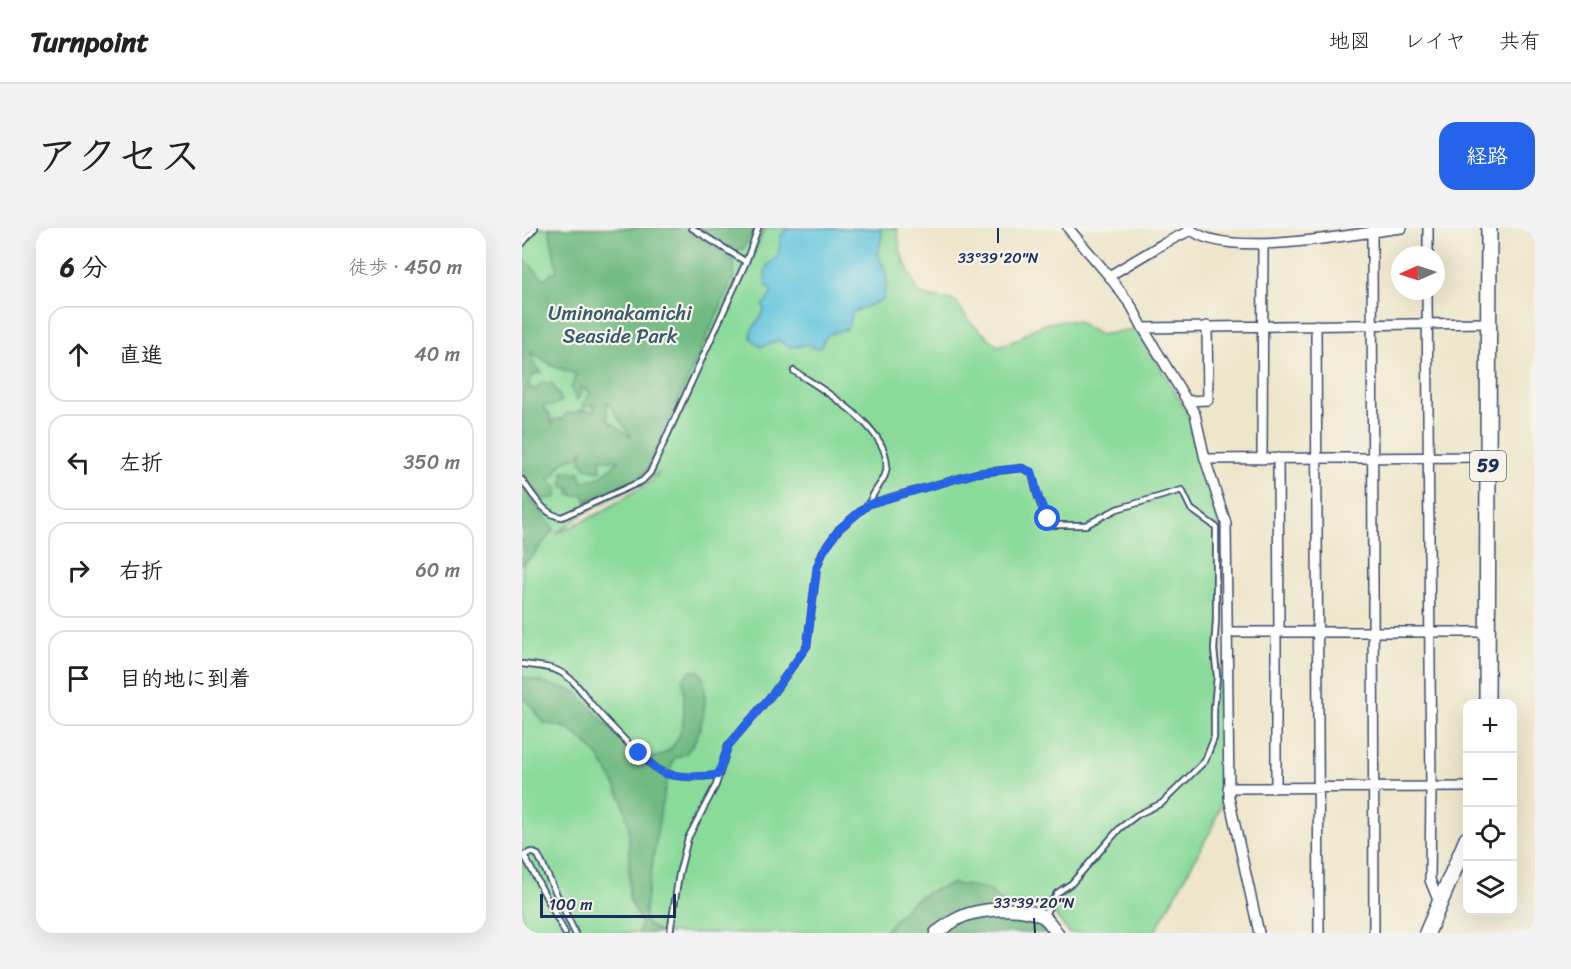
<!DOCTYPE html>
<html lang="ja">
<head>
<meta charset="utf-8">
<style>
  body { margin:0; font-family:Sriracha,"Klee One",sans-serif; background:#f2f2f2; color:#222 }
  .controls { position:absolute; right:18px; bottom:18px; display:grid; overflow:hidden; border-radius:12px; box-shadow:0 6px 24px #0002 }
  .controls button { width:54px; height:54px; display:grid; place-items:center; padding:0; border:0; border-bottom:2px solid #e0e0e0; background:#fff; color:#222; font:30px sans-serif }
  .compass { position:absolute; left:869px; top:18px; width:54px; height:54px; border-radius:50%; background:#fff; box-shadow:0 6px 24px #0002; rotate:267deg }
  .scale { position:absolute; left:18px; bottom:15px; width:136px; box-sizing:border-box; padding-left:6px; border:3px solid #1b2f5e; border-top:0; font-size:16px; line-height:21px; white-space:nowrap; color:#1b2f5e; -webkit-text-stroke:4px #f7f3e8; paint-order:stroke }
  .stop { position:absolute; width:18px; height:18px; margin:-14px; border:4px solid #2563eb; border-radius:50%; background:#fff }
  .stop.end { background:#2563eb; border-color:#fff; box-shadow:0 2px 6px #0008 }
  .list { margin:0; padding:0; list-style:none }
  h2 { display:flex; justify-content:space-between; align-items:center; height:78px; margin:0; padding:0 24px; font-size:26px }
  h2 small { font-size:20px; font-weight:400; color:#767676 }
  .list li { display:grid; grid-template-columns:39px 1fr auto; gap:18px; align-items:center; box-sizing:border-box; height:96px; margin:0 12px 12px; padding:0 12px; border:2px solid #e0e0e0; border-radius:18px }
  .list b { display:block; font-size:22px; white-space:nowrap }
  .list em { font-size:20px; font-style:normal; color:#767676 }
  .icon { flex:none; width:33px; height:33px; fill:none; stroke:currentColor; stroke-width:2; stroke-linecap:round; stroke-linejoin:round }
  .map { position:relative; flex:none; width:1013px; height:705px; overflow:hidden; border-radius:18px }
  header { display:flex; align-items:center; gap:36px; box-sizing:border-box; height:84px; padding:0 30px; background:#fff; border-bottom:2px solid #e0e0e0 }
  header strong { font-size:28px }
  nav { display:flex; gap:33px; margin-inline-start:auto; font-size:21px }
  .intro { display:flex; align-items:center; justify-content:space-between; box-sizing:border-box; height:144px; padding:0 36px }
  h1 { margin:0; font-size:42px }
  .button { padding:15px 27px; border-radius:18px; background:#2563eb; color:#fff; font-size:21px; font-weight:700 }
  main { display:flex; gap:36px; padding:0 36px }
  aside { flex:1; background:#fff; border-radius:18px; box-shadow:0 6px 24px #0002 }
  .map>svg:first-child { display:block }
  .green { fill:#8ada9a; stroke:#52847c; stroke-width:1.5; fill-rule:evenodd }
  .forest { fill:#6fba82; stroke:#457470; stroke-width:1.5; fill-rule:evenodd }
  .water { fill:#60c4de; stroke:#3e7a9e; stroke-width:1.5 }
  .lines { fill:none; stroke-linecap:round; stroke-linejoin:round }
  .service-casing { stroke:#3b4a6e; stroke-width:8 }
  .minor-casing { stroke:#3b4a6e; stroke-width:12 }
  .tertiary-casing { stroke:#3b4a6e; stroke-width:15 }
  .primary-casing { stroke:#3b4a6e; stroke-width:18 }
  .service { stroke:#fff; stroke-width:4.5 }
  .minor { stroke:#fff; stroke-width:9 }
  .tertiary { stroke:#fff; stroke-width:12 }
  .primary { stroke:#fff; stroke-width:15 }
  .route { stroke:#2563eb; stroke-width:8 }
  .ticks { fill:none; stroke:#1b2f5e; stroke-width:2 }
  .labels { text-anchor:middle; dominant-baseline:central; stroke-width:4.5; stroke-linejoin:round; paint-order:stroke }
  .shield { fill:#f7f3e8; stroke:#5d6a87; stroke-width:1.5 }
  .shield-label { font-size:18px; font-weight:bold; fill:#1b2f5e }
  .park-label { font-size:20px; fill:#375a6d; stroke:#f7f3e8 }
  .ticks-label { font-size:15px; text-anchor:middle; fill:#1b2f5e; stroke:#f7f3e8; stroke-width:4.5; stroke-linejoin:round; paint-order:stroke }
</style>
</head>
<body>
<header>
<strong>Turnpoint</strong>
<nav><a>地図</a><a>レイヤ</a><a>共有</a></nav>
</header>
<div class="intro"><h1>アクセス</h1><a class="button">経路</a></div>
<main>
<aside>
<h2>6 分<small>徒歩 · 450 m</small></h2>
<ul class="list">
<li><svg class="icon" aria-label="ahead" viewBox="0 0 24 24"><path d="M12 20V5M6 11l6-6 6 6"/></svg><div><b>直進</b></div><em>40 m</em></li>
<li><svg class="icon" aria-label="left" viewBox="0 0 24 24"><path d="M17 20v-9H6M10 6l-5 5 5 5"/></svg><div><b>左折</b></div><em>350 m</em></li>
<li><svg class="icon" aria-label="right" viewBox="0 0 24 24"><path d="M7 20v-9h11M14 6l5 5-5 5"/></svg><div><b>右折</b></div><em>60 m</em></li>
<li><svg class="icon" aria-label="arrive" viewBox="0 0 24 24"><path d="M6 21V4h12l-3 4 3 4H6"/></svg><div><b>目的地に到着</b></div></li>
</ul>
</aside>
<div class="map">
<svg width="1013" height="705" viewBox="0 0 1013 705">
  <rect width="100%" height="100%" fill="#f7f3e8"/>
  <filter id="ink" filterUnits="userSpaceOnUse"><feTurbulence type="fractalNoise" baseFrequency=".0167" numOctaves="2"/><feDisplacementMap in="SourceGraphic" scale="12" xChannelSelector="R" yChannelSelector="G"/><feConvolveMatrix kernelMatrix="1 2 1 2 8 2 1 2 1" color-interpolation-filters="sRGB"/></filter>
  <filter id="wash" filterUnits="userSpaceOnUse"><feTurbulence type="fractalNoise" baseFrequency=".008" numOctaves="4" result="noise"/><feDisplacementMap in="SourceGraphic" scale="24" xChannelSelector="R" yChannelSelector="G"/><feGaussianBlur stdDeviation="1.35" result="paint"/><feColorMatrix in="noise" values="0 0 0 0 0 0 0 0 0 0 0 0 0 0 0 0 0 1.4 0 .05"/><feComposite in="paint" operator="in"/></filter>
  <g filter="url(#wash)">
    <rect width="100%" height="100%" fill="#eee6cb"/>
    <path class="green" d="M0 0H241L225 42 243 0H375L379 25 396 65C408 71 420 70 434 73L446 92 476 118 495 112 509 102 526 95 543 93H555L578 107 613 101 645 150 669 193 676 229 698 300 699 336 697 494 699 576 689 602 632 705H547L531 684 519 677 485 673 464 674 405 705H0ZM136 246 133 251 78 285 33 306 64 284Z"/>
    <path class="forest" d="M27 0H165L210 31 212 35V48L125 243 118 250 69 272 68 270 65 274 60 266 52 268 47 265 49 260H41V244H58L60 254 78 249 97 233 78 231 79 243 64 240 59 233 61 220 57 229C44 231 37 233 33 247L28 249 27 251 35 260V269L20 272 0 246V29L22 51 35 42ZM9 124 33 139 54 146 49 161 55 172 60 164 59 159 69 165 60 177 61 179 73 177 71 184 63 182 44 186 41 191H33L30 196 28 187 21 179 23 177 30 178 40 173 30 155 20 154 15 161 7 160V154L12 146 20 145 12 136ZM85 174 88 177 110 210 90 195 89 197V194L85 191Z
      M176 0H232L221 21 211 22Z
      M0 259 32 301 10 329 0 337Z
      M169 443H178C189 463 181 507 165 524 162 527 156 529 152 530 139 568 135 606 129 646 127 663 120 679 124 696L139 705H116L119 694 107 671V599L101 574 90 551 77 529 63 514 45 500 22 495 9 477 0 469V449L53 463 115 529C120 529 129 531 134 529 167 518 163 478 161 451Z
      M430 656C459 659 472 656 486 686L505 689 528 705H362C385 675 393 667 430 656Z"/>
    <path class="water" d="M267 0 359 1 360 6 356 27 363 41 365 55 361 72 331 84 325 101C310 106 305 102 299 119L294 120 284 116C272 120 267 121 257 112L239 119 229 110V104L242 83 241 76 244 74 250 64 244 56 243 45 245 38 256 28 259 7Z"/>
  </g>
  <g filter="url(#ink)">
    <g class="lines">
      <g class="service-casing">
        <path id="service" d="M170 0 224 34
          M0 16 13 0
          M272 143C300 161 377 205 363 247 359 257 350 265 347 276
          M0 252C10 265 22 288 40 289L120 253 128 245 224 34 236 0
          M0 436C13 438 29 438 40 445 53 452 62 467 71 478 83 492 126 538 141 544 157 551 180 549 196 547
          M2 627 43 705
          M0 628 9 624 16 627 53 705
          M148 705 157 646 166 610 194 557 206 518 252 464 285 418 295 339 301 323 317 301 347 276 373 268 455 245 500 240 510 245C514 263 518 283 531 297H564L595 281 660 262 669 281 694 299V393L692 422 695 448 692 481V510L683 533 640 575 615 587 598 600 550 655 535 665 522 688"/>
      </g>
      <g class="minor-casing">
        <path id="minor" d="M546 0 587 48 610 79 621 100 673 186 683 231 704 295 707 570 737 705
          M667 0C701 33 832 5 880 0
          M850 3 852 705
          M906 27V0
          M587 48 639 17 669 2
          M905 63 909 559 908 652 918 677
          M794 97 797 705
          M621 100 966 95
          M665 173 686 172 685 98
          M756 230 757 404
          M683 231 966 229
          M740 231 741 17
          M706 404H966
          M754 559V404
          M706 560 945 559"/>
      </g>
      <g class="tertiary-casing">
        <path id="tertiary" d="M414 705C425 697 437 688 451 685 471 680 500 679 520 688 526 691 531 700 535 705"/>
      </g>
      <g class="primary-casing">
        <path id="primary" d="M965 476 967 0
          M905 705 945 611"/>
      </g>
      <use href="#service" class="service"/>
      <use href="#minor" class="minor"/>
      <use href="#tertiary" class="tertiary"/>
      <use href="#primary" class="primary"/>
    </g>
  </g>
  <g class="lines" filter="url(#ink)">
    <path class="route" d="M117 525C124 531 132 539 139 544 152 550 182 549 196 547L206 518 252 464 285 418 295 339 301 324 317 301 347 276 455 245 500 240 510 244 516 268 526 291"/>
  </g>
  <path class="ticks" d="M476 0V15M512 690 513 705"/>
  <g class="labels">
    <rect class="shield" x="948" y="223" width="36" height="30" rx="4.5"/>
    <g class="shield-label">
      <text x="966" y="238">59</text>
    </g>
    <g class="park-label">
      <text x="98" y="85">Uminonakamichi<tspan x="98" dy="23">Seaside Park</tspan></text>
    </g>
  </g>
  <g class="ticks-label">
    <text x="476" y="35">33°39'20"N</text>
    <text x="512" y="680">33°39'20"N</text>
  </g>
</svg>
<div class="controls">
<button>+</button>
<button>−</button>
<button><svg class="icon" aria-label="locate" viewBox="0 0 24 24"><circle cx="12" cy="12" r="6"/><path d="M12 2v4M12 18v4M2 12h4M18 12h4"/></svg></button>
<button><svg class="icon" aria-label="layers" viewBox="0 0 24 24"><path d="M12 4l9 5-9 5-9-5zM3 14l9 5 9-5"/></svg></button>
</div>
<svg class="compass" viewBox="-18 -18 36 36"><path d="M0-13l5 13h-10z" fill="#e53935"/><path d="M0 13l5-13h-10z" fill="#767676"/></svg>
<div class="scale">100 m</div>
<div class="stop" style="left:526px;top:291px"></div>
<div class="stop end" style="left:117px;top:525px"></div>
</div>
</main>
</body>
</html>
